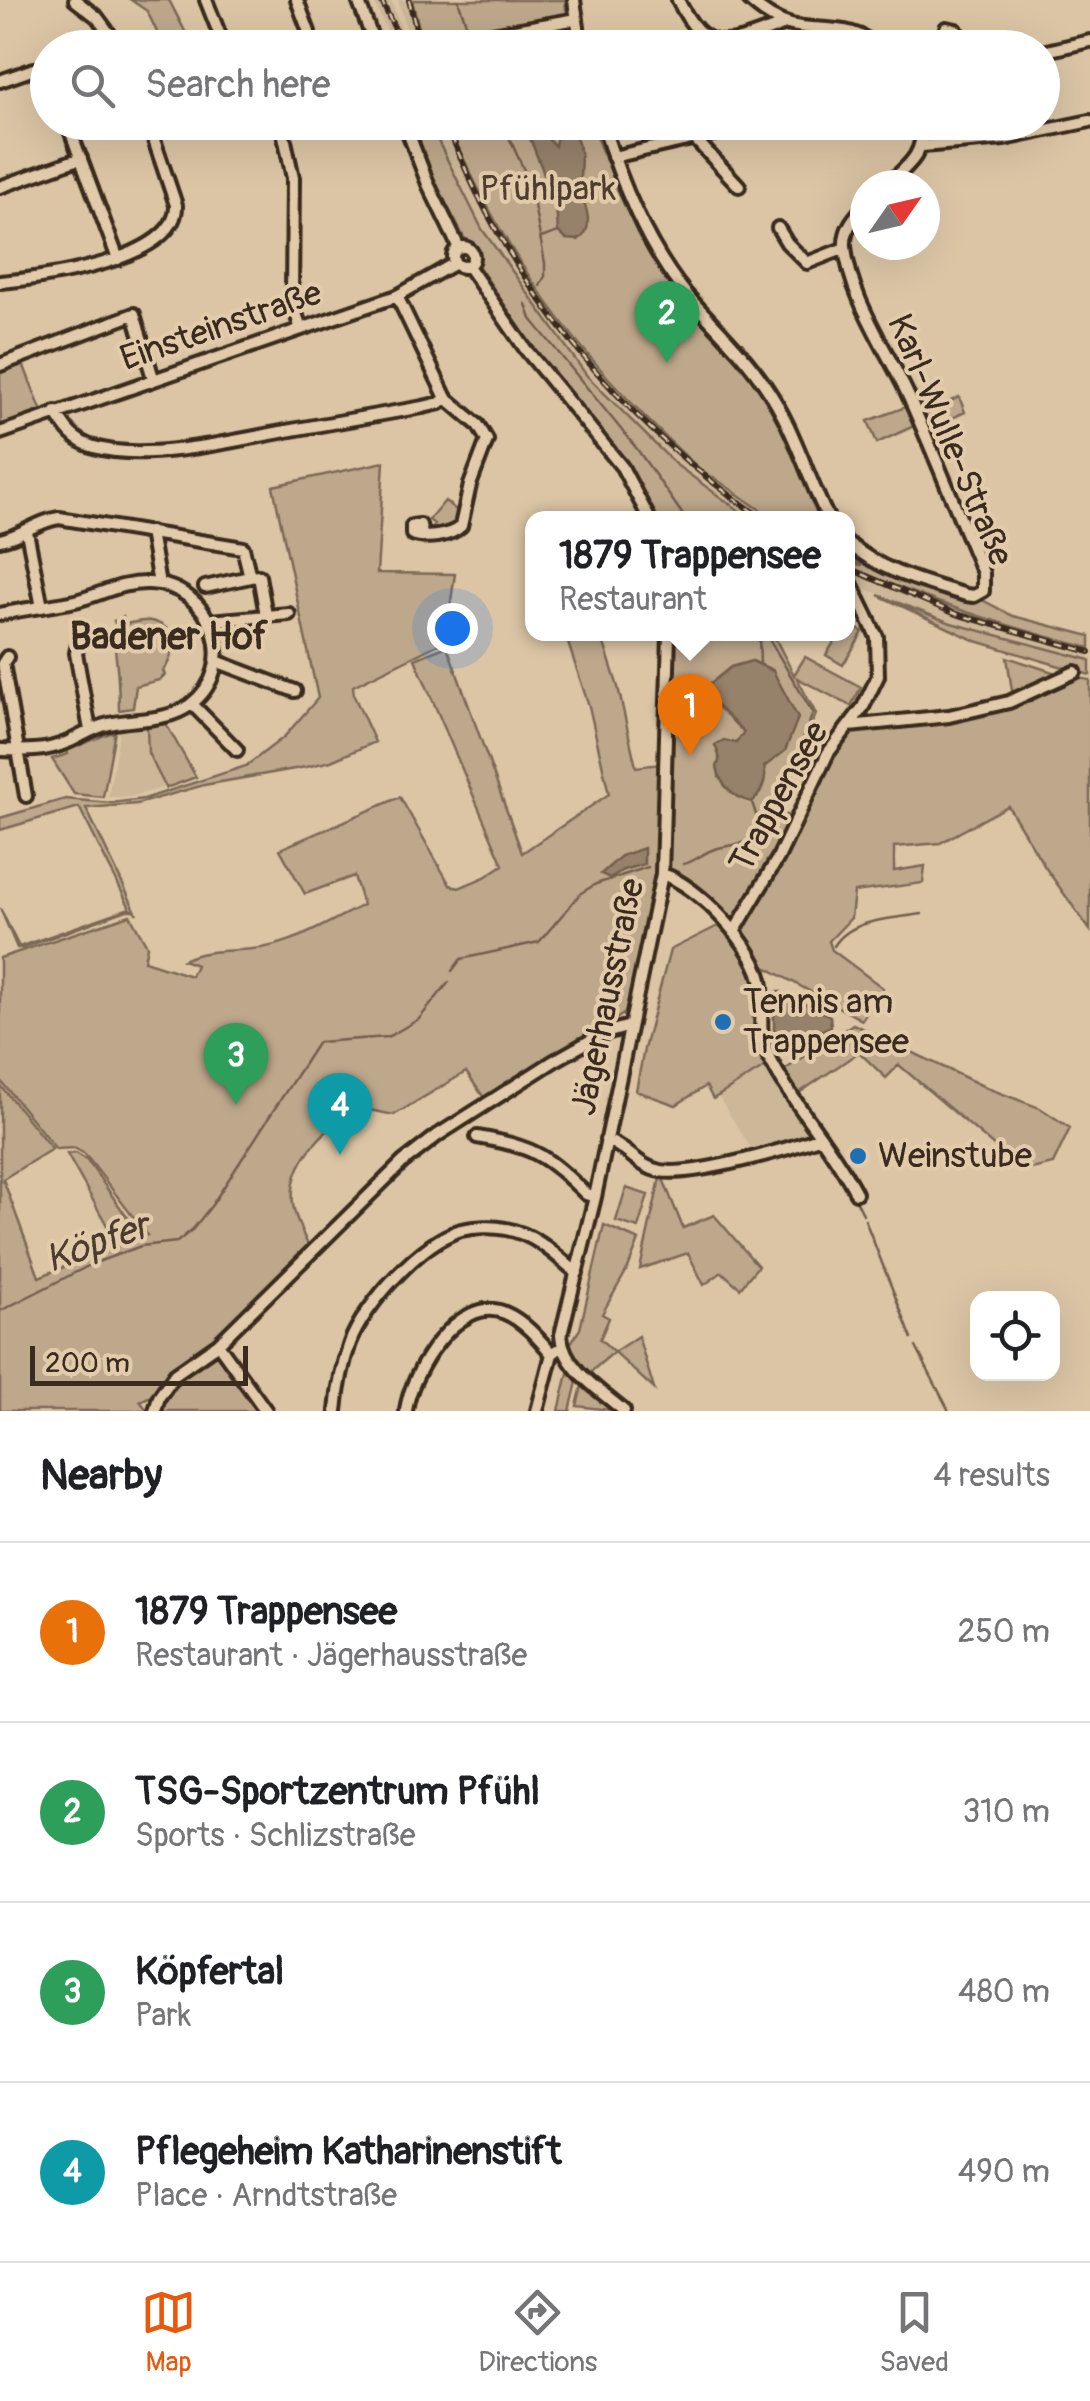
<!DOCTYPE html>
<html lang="en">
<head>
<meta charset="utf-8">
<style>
  body { margin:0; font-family:Pangolin,sans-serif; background:#f2f2f2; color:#202124 }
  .controls { position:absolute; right:30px; bottom:30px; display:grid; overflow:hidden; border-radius:20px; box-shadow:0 10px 40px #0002 }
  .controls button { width:90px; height:90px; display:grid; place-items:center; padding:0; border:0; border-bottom:2px solid #e0e0e0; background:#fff; color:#202124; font:50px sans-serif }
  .compass { position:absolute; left:850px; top:170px; width:90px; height:90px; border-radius:50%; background:#fff; box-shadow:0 10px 40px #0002; rotate:56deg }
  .scale { position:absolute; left:30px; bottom:25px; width:218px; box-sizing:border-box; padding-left:10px; border:5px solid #3b2a1e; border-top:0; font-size:28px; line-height:35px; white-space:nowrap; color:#3b2a1e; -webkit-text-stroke:8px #e2cbab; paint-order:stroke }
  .you { position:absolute; left:452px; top:628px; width:35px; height:35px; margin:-25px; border:8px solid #fff; border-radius:50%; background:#1a73e8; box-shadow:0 0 0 15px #1a73e833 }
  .badge { display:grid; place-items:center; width:65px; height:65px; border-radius:50%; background:#ea580c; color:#fff; font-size:32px; font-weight:700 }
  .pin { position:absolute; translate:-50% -82px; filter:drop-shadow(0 2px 5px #0008) }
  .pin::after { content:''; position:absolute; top:52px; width:35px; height:30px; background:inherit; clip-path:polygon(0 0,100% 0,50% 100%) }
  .popup { position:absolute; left:525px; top:511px; width:330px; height:130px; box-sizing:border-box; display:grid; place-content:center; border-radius:20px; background:#fff; filter:drop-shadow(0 2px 8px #0005); font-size:32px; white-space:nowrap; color:#757577 }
  .popup b { font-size:38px; color:#202124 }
  .popup::after { content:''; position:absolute; left:50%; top:100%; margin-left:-20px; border:20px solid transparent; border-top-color:#fff }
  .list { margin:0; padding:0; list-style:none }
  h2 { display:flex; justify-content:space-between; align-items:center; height:130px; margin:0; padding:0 40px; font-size:42px }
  h2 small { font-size:32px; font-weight:400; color:#757577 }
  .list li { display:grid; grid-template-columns:65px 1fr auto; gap:30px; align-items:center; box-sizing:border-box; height:180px; padding:0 40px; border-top:2px solid #e0e0e0 }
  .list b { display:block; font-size:38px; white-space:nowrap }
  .list p { margin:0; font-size:32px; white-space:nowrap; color:#757577 }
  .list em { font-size:32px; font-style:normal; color:#757577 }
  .icon { flex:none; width:55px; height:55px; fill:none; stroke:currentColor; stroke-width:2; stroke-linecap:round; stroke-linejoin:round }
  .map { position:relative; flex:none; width:1090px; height:1411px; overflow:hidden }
  .search { position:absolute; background:#fff; box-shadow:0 10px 40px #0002; left:30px; right:30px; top:30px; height:110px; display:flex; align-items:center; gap:25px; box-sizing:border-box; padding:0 35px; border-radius:55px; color:#757577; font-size:38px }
  .sheet { height:850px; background:#fff }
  nav { display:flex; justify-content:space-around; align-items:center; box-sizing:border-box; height:140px; border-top:2px solid #e0e0e0; background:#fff; font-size:28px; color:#757577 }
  nav a { display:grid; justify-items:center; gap:5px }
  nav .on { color:#ea580c }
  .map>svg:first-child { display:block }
  .built { fill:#ccb799 }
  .green { fill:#bea88c; stroke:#7c6955; stroke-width:2.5; fill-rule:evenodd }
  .water { fill:#96816a; stroke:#725e4c; stroke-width:2.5 }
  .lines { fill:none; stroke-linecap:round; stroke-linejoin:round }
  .stream { stroke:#725e4c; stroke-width:2.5 }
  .minor-casing { stroke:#3b2a1e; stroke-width:18 }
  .minor { stroke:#e2cbab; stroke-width:10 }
  .rail-casing { stroke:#3b2a1e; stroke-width:6 }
  .rail { stroke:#e2cbab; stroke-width:2.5; stroke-dasharray:8; stroke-linecap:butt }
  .poi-dot { fill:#1f6fb2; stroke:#e2cbab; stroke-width:4 }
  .labels { text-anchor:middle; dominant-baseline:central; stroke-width:8; stroke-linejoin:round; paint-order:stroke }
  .park-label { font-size:35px; fill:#4f3d2e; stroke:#e2cbab }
  .street-label { font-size:35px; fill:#3b2a1e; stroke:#e2cbab }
  .poi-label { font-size:35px; fill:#3b2a1e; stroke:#e2cbab; text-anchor:start }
  .neighbourhood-label { font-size:38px; font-weight:bold; fill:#3b2a1e; stroke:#e2cbab }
  .water-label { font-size:38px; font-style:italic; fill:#4d3b2d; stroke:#e2cbab }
</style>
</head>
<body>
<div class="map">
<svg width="1090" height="1411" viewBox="0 0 1090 1411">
  <rect width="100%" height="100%" fill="#dbc5a5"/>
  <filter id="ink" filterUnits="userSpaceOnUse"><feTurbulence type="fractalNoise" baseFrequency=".01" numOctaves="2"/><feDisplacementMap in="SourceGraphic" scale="20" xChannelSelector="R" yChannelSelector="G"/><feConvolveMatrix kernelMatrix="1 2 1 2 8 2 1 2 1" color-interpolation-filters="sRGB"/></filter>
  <g filter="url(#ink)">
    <path class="built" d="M373 0H391L407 47H395Z
      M398 0H412L424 47H412Z
      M429 123H448L497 227 534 287 590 360 638 414 713 477 772 518H749L691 477 640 432 587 376 482 229Z
      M848 565 970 616 1090 648V660L951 623 864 588 860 589 856 581 848 576Z
      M147 726 148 753 165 787 129 797H108L120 729Z
      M766 1065 809 1136 754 1153 718 1096Z"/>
    <path class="green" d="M131 0H169L193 47H164L147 11Z
      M412 0H565L570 47H424Z
      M410 123H429L482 229 587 376 675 464 749 518H653L627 468 535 350 477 264V250L465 239 444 200Z
      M448 123H590L638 235 679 299 728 345 773 405 789 435 822 518H772L713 477 711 479C592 374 509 270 448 123Z
      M22 361 42 412 1 426 0 370Z
      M959 397 965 412 928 429 921 415Z
      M908 406 916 425 877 443 868 421Z
      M384 462 377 573 455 574 445 641 353 686 354 696 375 742 331 761 306 767 204 785 137 804 86 808 137 914 134 910H127L22 948H17L0 908 19 947 130 908 79 807 0 830V818L65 799 111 803 144 799 246 766 284 737 318 698 273 486Z
      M445 501 461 514 459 521 449 530 430 529 434 524 429 520Z
      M848 549 891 576 984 601 1013 616 1090 636V648C1007 627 929 602 850 567L849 564 862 565 848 557Z
      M878 595 951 623 1090 660V675L976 641Z
      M123 617 125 624C142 621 152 617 166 628L164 631C176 643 173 658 163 671L165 675 159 680 136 686 133 708 119 710C119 685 117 660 113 635L119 633 114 621Z
      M848 623 863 632 843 665 826 655 839 634H848Z
      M565 634H601L618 687 636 767 670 763 671 634H773L794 675 805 657 861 687 851 706 797 678 816 714 778 811 797 820 851 720H911L1013 697 1007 657 1062 675 1090 680V930L1045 867 1008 806 940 843 894 847V871L925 866 923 883 854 892 851 918 829 941 832 950 883 988 862 1020 764 966 745 933 719 904 669 871 652 888 636 1006 487 1102 466 1072 394 1115 355 1107C324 1132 288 1161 293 1204 295 1221 307 1241 313 1257L222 1344 271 1411H149L162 1391 140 1401 148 1411H0V1085L52 1149 3 1179 39 1277 118 1245 67 1154 76 1153 87 1160 141 1237 147 1235 85 1154 74 1148 56 1149 0 1080V958L130 915 147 946 144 961 191 976 196 965 183 960C207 948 234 952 261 948 296 943 331 921 363 905L354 876 305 894 280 849 400 797 450 885 459 888 485 877 503 865 415 659 447 646 522 853 609 794 589 706ZM752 661 773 670 769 763 719 777V753L736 744 744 732 701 691 731 667Z
      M166 724 196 777 166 788 148 753 147 726Z
      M115 731 103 797 74 794 52 759 68 754 67 750Z
      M722 924 754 969 761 1049 766 1066 713 1099 706 1086 676 1105 636 1091 644 1049 670 950Z
      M853 1024 987 1088 1040 1108 1070 1128 1053 1164 1023 1171 899 1065 886 1078 859 1052 799 1093 783 1071Z
      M661 1174 683 1228 714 1215 758 1266 740 1288 722 1272 704 1285 688 1253 640 1269Z
      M626 1188 648 1195 638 1228 616 1221Z
      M604 1225 639 1240 628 1268 602 1314 609 1318 600 1339 614 1352 638 1336 654 1389 614 1352 588 1374 576 1364 567 1349 580 1329Z
      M569 1369 578 1378 570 1411H559Z
      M583 1382 612 1407 609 1410 577 1406Z"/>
    <path class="water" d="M524 123H543L546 137 555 146 557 134 551 123H572L581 154 579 203 584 202C589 216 592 232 578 240L566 239 558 232 556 204Z
      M752 661 773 671 798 718 785 751 764 767C768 779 761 794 752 802 733 798 721 786 717 767L720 758 715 745 724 740 736 743 744 732 701 691 731 667Z
      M644 848V864L623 870 610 878 601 874 621 856Z
      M774 992H781L830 1016 831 1026 785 1048 774 1046Z"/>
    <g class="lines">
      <path class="stream" d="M458 0 468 29
        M471 46V48
        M502 122 524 170 533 200 545 263V276L540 286
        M541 238 558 232
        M526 304 531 319 637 449 685 518
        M759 634 760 665
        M752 802 758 821
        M760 834 778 806 813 713 766 634
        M683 864C695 862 701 854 712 850 731 843 740 848 758 835
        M834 946C851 918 893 919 922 914
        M452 971 461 959 539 942 581 893 596 884 648 867
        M855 1198 863 1214
        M865 1220 912 1339
        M0 1311 92 1264 141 1246 177 1242 193 1229 212 1205 318 1042 388 1037 419 1019 449 982
        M916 1347 949 1411"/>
      <g class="minor-casing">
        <path id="minor" d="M75 0 97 17 120 48
          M206 0 225 48
          M297 0 309 32
          M358 0 376 48
          M574 0 581 48
          M678 0C707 60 732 44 785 24
          M749 0C761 11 775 21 791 25 820 32 855 23 877 48
          M946 28 956 30 961 48
          M402 48 441 38H469L577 19
          M1042 52 1090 41
          M0 81 34 69H44L48 73
          M67 122 118 259
          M281 122 293 178 292 298 300 327
          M404 122 428 184 459 248
          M602 122C621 182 646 245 686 294 713 325 743 352 766 387 794 428 806 474 828 518
          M696 140 739 186
          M922 146 1004 139 1090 121
          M613 157 766 122
          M887 185C911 163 923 156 923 122
          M0 187 81 158
          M778 228 787 243 807 263 845 248
          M453 257a10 10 0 1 1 20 0a10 10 0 1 1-20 0Z
          M468 266 526 350 622 467 649 518
          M0 282C40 279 178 260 176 205L148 122
          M397 296 446 398 478 425 487 440 470 485 461 526C450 537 424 539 412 534V526L420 525 422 534
          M0 365 134 314 153 378
          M56 412C65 429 75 442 94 447 145 462 233 441 286 431 331 423 377 415 423 407L440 403 446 398
          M0 433 397 296 455 263
          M27 532 42 607
          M150 532 159 584
          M0 540C22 536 37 521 59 518L243 548 250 577 259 576 266 615
          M848 543C882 572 924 582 966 595L974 596 983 591V573C958 514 934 453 908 395 887 350 849 296 845 246 844 229 854 217 865 206
          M205 587 250 577
          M0 614C25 609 51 606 75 601 101 595 120 582 149 583 212 585 242 666 190 705 167 722 136 718 109 724 94 727 82 736 68 742 45 752 24 751 0 750
          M210 621 289 614
          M78 645 76 653 90 730
          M7 657 3 663 26 796
          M216 661 295 691
          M192 704 237 750
          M849 726 949 716 1009 702 1075 672
          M662 874C697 884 759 949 762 986 763 1009 757 1034 768 1055 792 1104 831 1144 856 1193
          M734 932 778 858 828 753 863 707 878 676 877 637 848 577
          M477 1137C533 1146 546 1155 586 1194L595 1197
          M606 1140C626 1146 638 1167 660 1171 693 1177 789 1149 821 1137
          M218 1344 266 1411
          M155 1411 159 1397 175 1374 218 1344 403 1162 438 1135 554 1061 602 1034 630 1026
          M336 1411C338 1388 342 1365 350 1343 364 1305 421 1242 461 1230 474 1227 493 1226 506 1229 535 1234 556 1255 577 1273
          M406 1411C410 1373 459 1293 505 1313 524 1321 539 1339 552 1354
          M537 1411 552 1354 557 1350
          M624 1411C601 1391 563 1368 561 1335L595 1197 662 874 669 634"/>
      </g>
      <use href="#minor" class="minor"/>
      <g class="rail-casing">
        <path id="rail" d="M381 0 404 48
          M409 0 421 48
          M446 122C507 283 620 422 762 518
          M848 568 956 614 1090 652"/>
      </g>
      <use href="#rail" class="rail"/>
    </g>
  </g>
  <g class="poi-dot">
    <circle cx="723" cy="1022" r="10"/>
    <circle cx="858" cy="1156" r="10"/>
  </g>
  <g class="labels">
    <g class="park-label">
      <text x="548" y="189">Pfühlpark</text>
    </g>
    <g class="street-label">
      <text transform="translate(221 326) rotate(-19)">Einsteinstraße</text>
      <text transform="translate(950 440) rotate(67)">Karl-Wulle-Straße</text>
      <text transform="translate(779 797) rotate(-61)">Trappensee</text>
      <text transform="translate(608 997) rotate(-78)">Jägerhausstraße</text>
    </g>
    <g class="poi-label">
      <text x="743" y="1002">Tennis am<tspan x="743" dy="40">Trappensee</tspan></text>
      <text x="878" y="1156">Weinstube</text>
    </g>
    <g class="neighbourhood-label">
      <text x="169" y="637">Badener Hof</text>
    </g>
    <g class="water-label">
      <text transform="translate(97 1243) rotate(-20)">Köpfer</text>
    </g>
  </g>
</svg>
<div class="controls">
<button><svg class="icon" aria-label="locate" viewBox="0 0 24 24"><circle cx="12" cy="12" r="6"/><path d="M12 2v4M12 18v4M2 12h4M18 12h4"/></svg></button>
</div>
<svg class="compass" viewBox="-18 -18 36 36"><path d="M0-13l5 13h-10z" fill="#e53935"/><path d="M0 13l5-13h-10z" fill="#757577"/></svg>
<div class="scale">200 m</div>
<div class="you"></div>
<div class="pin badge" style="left:690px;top:756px;background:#e8710a">1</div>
<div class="popup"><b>1879 Trappensee</b>Restaurant</div>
<div class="pin badge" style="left:667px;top:363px;background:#2e9e5b">2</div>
<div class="pin badge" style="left:236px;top:1105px;background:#2e9e5b">3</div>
<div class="pin badge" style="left:340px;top:1155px;background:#0f9aa8">4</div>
<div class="search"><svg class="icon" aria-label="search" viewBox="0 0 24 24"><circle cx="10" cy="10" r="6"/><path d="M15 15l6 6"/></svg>Search here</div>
</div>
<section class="sheet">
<h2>Nearby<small>4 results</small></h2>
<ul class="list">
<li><span class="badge" style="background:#e8710a">1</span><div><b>1879 Trappensee</b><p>Restaurant · Jägerhausstraße</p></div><em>250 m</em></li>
<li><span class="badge" style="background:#2e9e5b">2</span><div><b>TSG-Sportzentrum Pfühl</b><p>Sports · Schlizstraße</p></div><em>310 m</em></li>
<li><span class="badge" style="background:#2e9e5b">3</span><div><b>Köpfertal</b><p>Park</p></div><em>480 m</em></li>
<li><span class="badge" style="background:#0f9aa8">4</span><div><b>Pflegeheim Katharinenstift</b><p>Place · Arndtstraße</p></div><em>490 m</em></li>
</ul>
</section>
<nav>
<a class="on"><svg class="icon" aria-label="map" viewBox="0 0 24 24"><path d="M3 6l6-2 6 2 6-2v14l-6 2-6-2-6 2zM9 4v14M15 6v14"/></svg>Map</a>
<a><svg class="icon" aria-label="directions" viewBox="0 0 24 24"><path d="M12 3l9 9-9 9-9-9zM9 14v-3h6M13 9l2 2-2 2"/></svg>Directions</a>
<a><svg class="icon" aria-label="saved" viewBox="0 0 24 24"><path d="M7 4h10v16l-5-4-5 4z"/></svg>Saved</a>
</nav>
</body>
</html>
